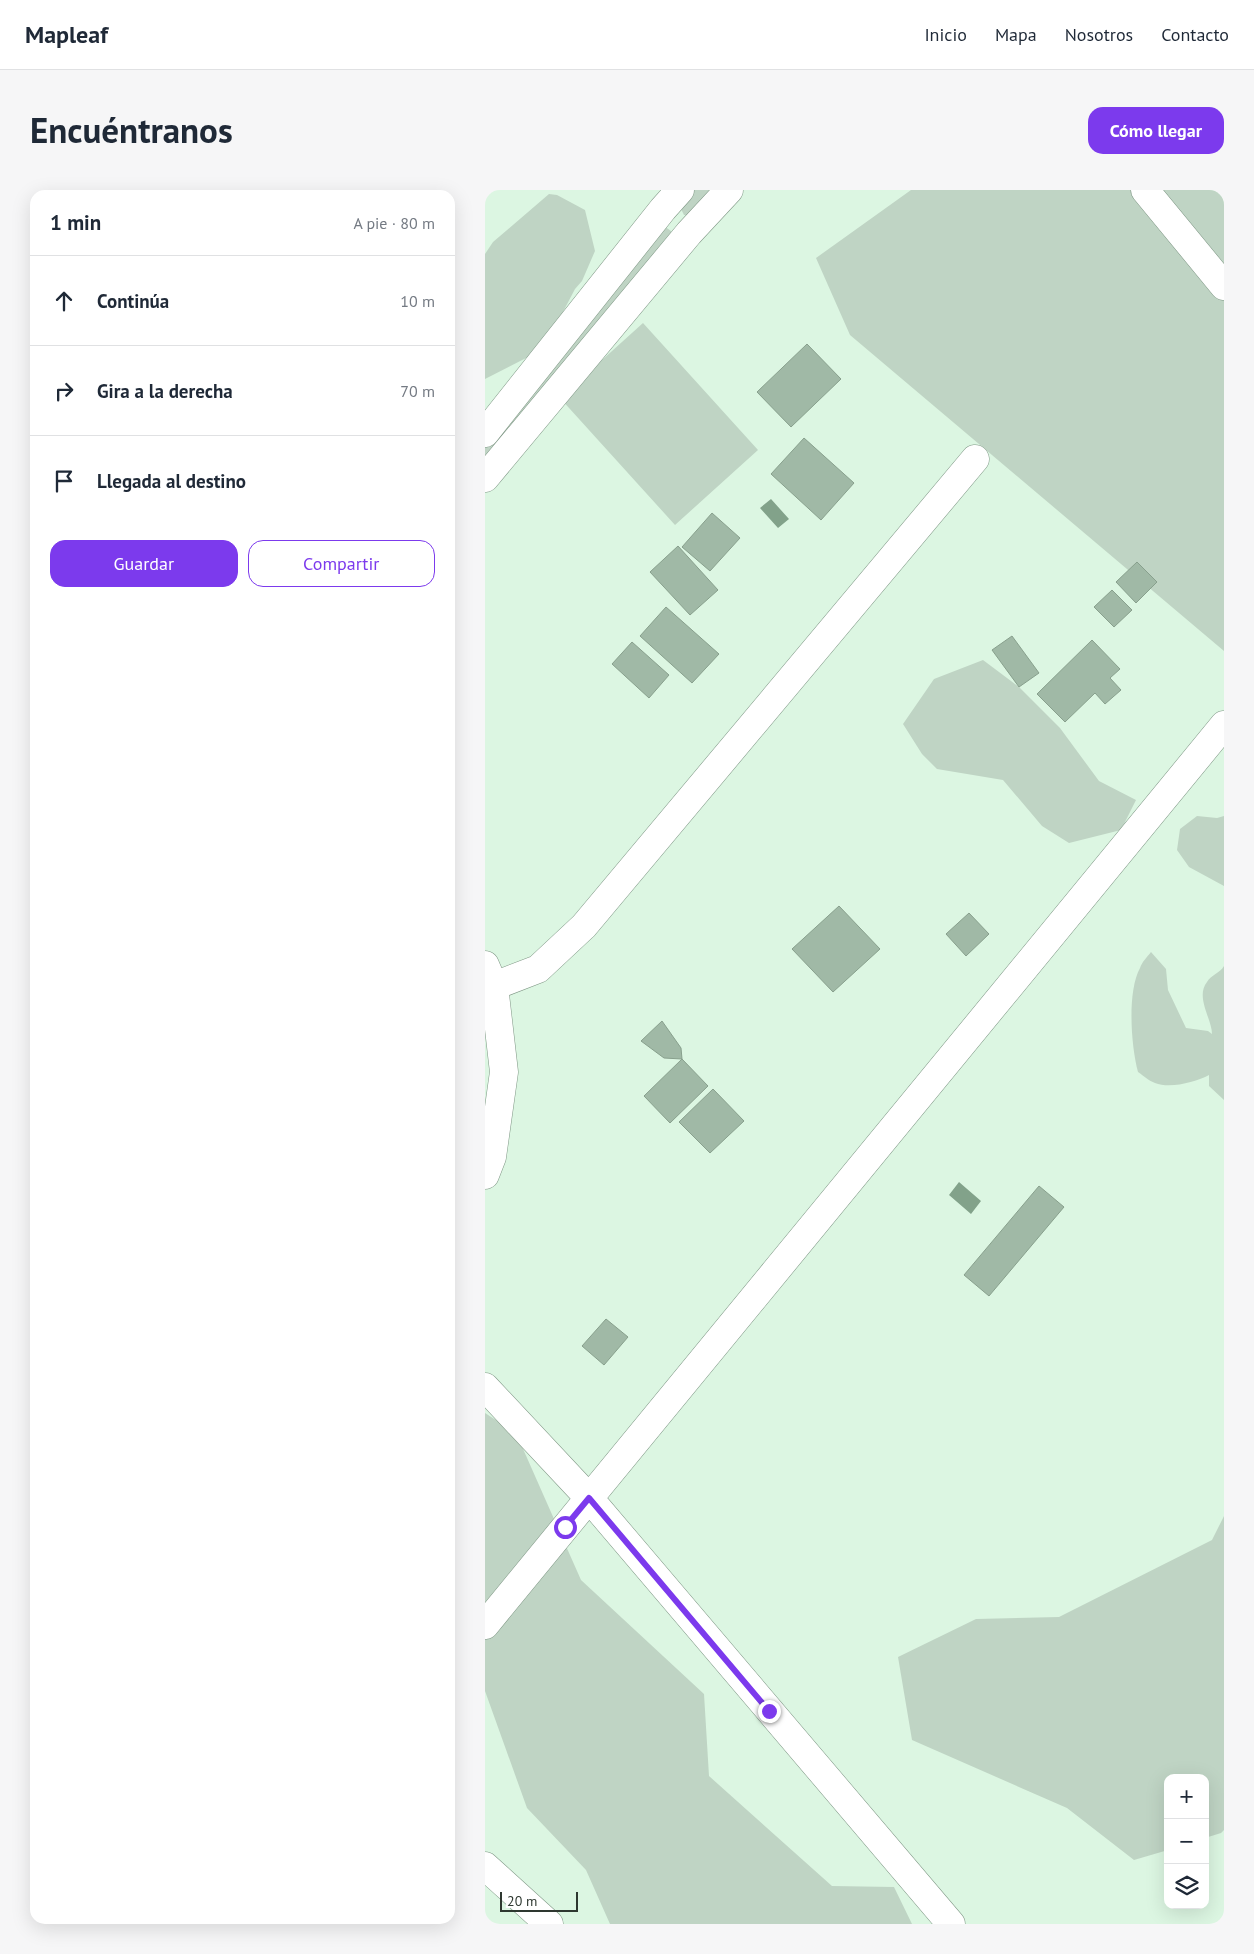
<!DOCTYPE html>
<html lang="es">
<head>
<meta charset="utf-8">
<style>
  body { margin:0; font-family:"PT Sans",sans-serif; background:#f6f6f7; color:#1f2937 }
  .controls { position:absolute; right:15px; bottom:15px; display:grid; overflow:hidden; border-radius:10px; box-shadow:0 5px 20px #0002 }
  .controls button { width:45px; height:45px; display:grid; place-items:center; padding:0; border:0; border-bottom:1px solid #e0e1e3; background:#fff; color:#1f2937; font:25px sans-serif }
  .scale { position:absolute; left:15px; bottom:12px; width:78px; box-sizing:border-box; padding-left:5px; border:2px solid #2e3830; border-top:0; font-size:14px; line-height:18px; white-space:nowrap; color:#2e3830; -webkit-text-stroke:4px #fff; paint-order:stroke }
  .stop { position:absolute; width:15px; height:15px; margin:-11px; border:4px solid #7c3aed; border-radius:50%; background:#fff }
  .stop.end { background:#7c3aed; border-color:#fff; box-shadow:0 1px 5px #0008 }
  .list { margin:0; padding:0; list-style:none }
  h2 { display:flex; justify-content:space-between; align-items:center; height:65px; margin:0; padding:0 20px; font-size:21px }
  h2 small { font-size:16px; font-weight:400; color:#747a83 }
  .list li { display:grid; grid-template-columns:32px 1fr auto; gap:15px; align-items:center; box-sizing:border-box; height:90px; padding:0 20px; border-top:1px solid #e0e1e3 }
  .list b { display:block; font-size:19px; white-space:nowrap }
  .list em { font-size:16px; font-style:normal; color:#747a83 }
  .actions { display:flex; gap:10px; padding:15px 20px }
  .actions a { flex:1; padding:11px 0; border:1px solid #7c3aed; border-radius:15px; text-align:center; font-size:18px; color:#7c3aed }
  .actions .main { background:#7c3aed; color:#fff }
  .icon { flex:none; width:28px; height:28px; fill:none; stroke:currentColor; stroke-width:2; stroke-linecap:round; stroke-linejoin:round }
  .map { position:relative; flex:none; width:739px; height:1734px; overflow:hidden; border-radius:15px }
  header { display:flex; align-items:center; gap:30px; box-sizing:border-box; height:70px; padding:0 25px; background:#fff; border-bottom:1px solid #e0e1e3 }
  header strong { font-size:24px }
  nav { display:flex; gap:28px; margin-inline-start:auto; font-size:18px }
  .intro { display:flex; align-items:center; justify-content:space-between; box-sizing:border-box; height:120px; padding:0 30px }
  h1 { margin:0; font-size:35px }
  .button { padding:12px 22px; border-radius:15px; background:#7c3aed; color:#fff; font-size:18px; font-weight:700 }
  main { display:flex; gap:30px; padding:0 30px }
  aside { flex:1; background:#fff; border-radius:15px; box-shadow:0 5px 20px #0002 }
  .map>svg:first-child { display:block }
  .green { fill:#bfd4c4 }
  .water { fill:#82a28a }
  .building { fill:#a0b9a6; stroke:#88a08d }
  .lines { fill:none; stroke-linecap:round; stroke-linejoin:round }
  .minor-casing { stroke:#7f9785; stroke-width:29 }
  .minor { stroke:#fff; stroke-width:28 }
  .route { stroke:#7c3aed; stroke-width:6 }
</style>
</head>
<body>
<header>
<strong>Mapleaf</strong>
<nav><a>Inicio</a><a>Mapa</a><a>Nosotros</a><a>Contacto</a></nav>
</header>
<div class="intro"><h1>Encuéntranos</h1><a class="button">Cómo llegar</a></div>
<main>
<aside>
<h2>1 min<small>A pie · 80 m</small></h2>
<ul class="list">
<li><svg class="icon" aria-label="ahead" viewBox="0 0 24 24"><path d="M12 20V5M6 11l6-6 6 6"/></svg><div><b>Continúa</b></div><em>10 m</em></li>
<li><svg class="icon" aria-label="right" viewBox="0 0 24 24"><path d="M7 20v-9h11M14 6l5 5-5 5"/></svg><div><b>Gira a la derecha</b></div><em>70 m</em></li>
<li><svg class="icon" aria-label="arrive" viewBox="0 0 24 24"><path d="M6 21V4h12l-3 4 3 4H6"/></svg><div><b>Llegada al destino</b></div></li>
</ul>
<div class="actions"><a class="main">Guardar</a><a>Compartir</a></div>
</aside>
<div class="map">
<svg width="739" height="1734" viewBox="0 0 739 1734">
  <rect width="100%" height="100%" fill="#dcf6e2"/>
  <path class="green" d="M208 0H231L203 25H199L195 17Z
    M426 0H739V461L365 145 331 68Z
    M64 4 72 5 100 20 110 61 97 91 90 99 69 139 45 166 0 189V64L8 52Z
    M179 36 186 41V46L0 274V257L175 37Z
    M158 133 273 260 190 335 75 208Z
    M498 470 534 497 575 538 614 591 651 610 636 640 584 653 557 636 518 590 452 579 437 564 418 534 449 489Z
    M712 626 732 628 739 626V696L704 677 692 660 695 639Z
    M666 762 681 779 683 800 701 838 723 841 727 844C727 829 710 807 722 792 726 785 735 783 739 776V910L724 896V885C711 892 685 899 670 893 664 891 659 886 653 882 646 856 642 802 655 778 657 772 662 767 666 762Z
    M0 1223 31 1243 96 1390 219 1504 224 1586 347 1696 409 1697 427 1734H125L101 1680 42 1618 0 1501Z
    M739 1326V1640L736 1643 720 1648V1588H683V1660L649 1670 582 1618 427 1550 413 1467 491 1429 574 1427 727 1350Z"/>
  <path class="water" d="M286 309 304 329 293 338 275 318Z
    M474 992 496 1011 486 1024 464 1005Z"/>
  <path class="building" d="M322 154 356 189 306 237 272 202Z
    M319 248 369 293 336 330 286 284Z
    M227 323 255 348 225 381 197 357Z
    M193 356 233 400 205 425 165 382Z
    M652 372 672 392 651 413 631 392Z
    M627 400 647 420 629 437 609 417Z
    M181 417 234 464 207 493 155 446Z
    M527 446 554 483 534 497 507 460Z
    M607 450 635 479 625 488 636 500 620 514 610 503 580 532 552 504Z
    M147 452 184 485 164 508 127 474Z
    M354 716 395 759 348 802 307 759Z
    M484 723 504 744 481 766 461 744Z
    M177 831 196 858 197 869 179 868 156 851Z
    M197 869 223 896 185 933 159 906Z
    M228 899 259 931 225 963 194 932Z
    M554 996 579 1017 504 1106 479 1085Z
    M121 1129 143 1147 119 1175 97 1156Z"/>
  <g class="lines">
    <g class="minor-casing">
      <path id="minor" d="M660 0 739 96
        M0 243 178 19 195 0
        M0 288 204 43 244 0
        M0 775 9 796 19 882 7 967 0 985
        M9 796 53 779 99 736 490 269
        M0 1197 104 1308 466 1734
        M0 1435 739 535
        M0 1676 64 1734"/>
    </g>
    <use href="#minor" class="minor"/>
  </g>
  <g class="lines">
    <path class="route" d="M80 1337 104 1308 284 1521"/>
  </g>
</svg>
<div class="controls">
<button>+</button>
<button>−</button>
<button><svg class="icon" aria-label="layers" viewBox="0 0 24 24"><path d="M12 4l9 5-9 5-9-5zM3 14l9 5 9-5"/></svg></button>
</div>
<div class="scale">20 m</div>
<div class="stop" style="left:80px;top:1337px"></div>
<div class="stop end" style="left:284px;top:1521px"></div>
</div>
</main>
</body>
</html>
